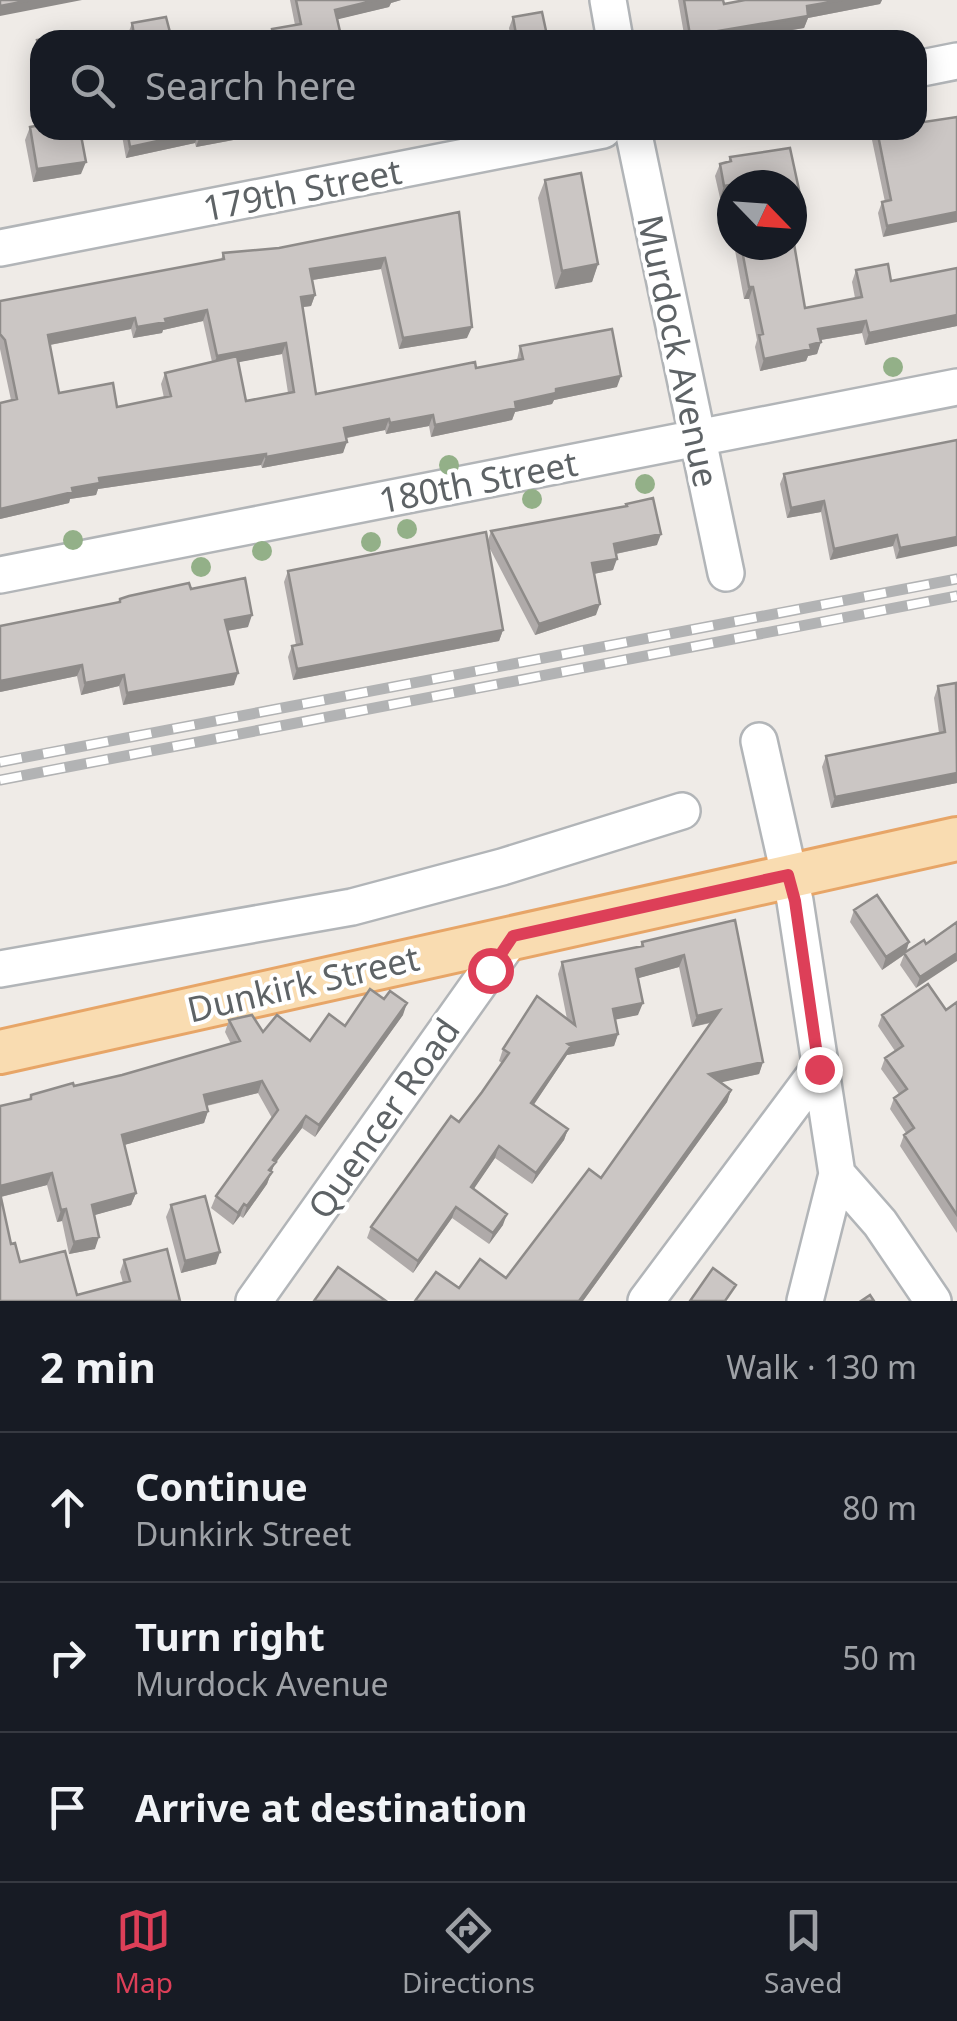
<!DOCTYPE html>
<html lang="en">
<head>
<meta charset="utf-8">
<style>
  body { margin:0; font-family:"Noto Sans",sans-serif; background:#20242c; color:#f1f3f6 }
  .compass { position:absolute; left:717px; top:170px; width:90px; height:90px; border-radius:50%; background:#171b24; box-shadow:0 5px 25px #0003; rotate:115deg }
  .stop { position:absolute; width:30px; height:30px; margin:-22px; border:8px solid #dd3f58; border-radius:50%; background:#fff }
  .stop.end { background:#dd3f58; border-color:#fff; box-shadow:0 2px 10px #0008 }
  .list { margin:0; padding:0; list-style:none }
  h2 { display:flex; justify-content:space-between; align-items:center; height:130px; margin:0; padding:0 40px; font-size:42px }
  h2 small { font-size:32px; font-weight:400; color:#9ea1a6 }
  .list li { display:grid; grid-template-columns:65px 1fr auto; gap:30px; align-items:center; box-sizing:border-box; height:150px; padding:0 40px; border-top:2px solid #363941 }
  .list b { display:block; font-size:38px; white-space:nowrap }
  .list p { margin:0; font-size:32px; white-space:nowrap; color:#9ea1a6 }
  .list em { font-size:32px; font-style:normal; color:#9ea1a6 }
  .icon { flex:none; width:55px; height:55px; fill:none; stroke:currentColor; stroke-width:2; stroke-linecap:round; stroke-linejoin:round }
  .map { position:relative; flex:none; width:957px; height:1301px; overflow:hidden }
  .search { position:absolute; background:#171b24; box-shadow:0 5px 25px #0003; left:30px; right:30px; top:30px; height:110px; display:flex; align-items:center; gap:25px; box-sizing:border-box; padding:0 35px; border-radius:30px; color:#9ea1a6; font-size:38px }
  .sheet { height:580px; background:#171b24 }
  nav { display:flex; justify-content:space-around; align-items:center; box-sizing:border-box; height:140px; border-top:2px solid #363941; background:#171b24; font-size:28px; color:#9ea1a6 }
  nav a { display:grid; justify-items:center; gap:5px }
  nav .on { color:#dd3f58 }
  .map>svg:first-child { display:block }
  .lines { fill:none; stroke-linecap:round; stroke-linejoin:round }
  .minor-casing { stroke:#b2b5b8; stroke-width:40 }
  .major-casing { stroke:#e7a567; stroke-width:48 }
  .minor { stroke:#fff; stroke-width:35 }
  .major { stroke:#f9dcb1; stroke-width:42 }
  .rail-casing { stroke:#b2b3b4; stroke-width:11 }
  .rail { stroke:#fff; stroke-width:8; stroke-dasharray:22; stroke-linecap:butt }
  .tree { fill:#93b088 }
  .wall { fill:#afaaa9; fill-rule:evenodd }
  .shaded-wall { fill:#8e8b89 }
  .building { fill:#cbc6c4; stroke:#8e8b89; stroke-width:2.5; fill-rule:evenodd }
  .route { stroke:#dd3f58; stroke-width:12 }
  .labels { text-anchor:middle; dominant-baseline:central; stroke-width:8; stroke-linejoin:round; paint-order:stroke }
  .street-label { font-size:35px; fill:#5e6366; stroke:#fff }
</style>
</head>
<body>
<div class="map">
<svg width="957" height="1301" viewBox="0 0 957 1301">
  <rect width="100%" height="100%" fill="#efebe7"/>
  <g class="lines">
    <g class="minor-casing">
      <path id="minor" d="M608 0 615 40
        M917 69 957 61
        M633 130 726 573
        M0 248 603 130
        M0 575 957 387
        M759 741 795 901 837 1174 805 1301
        M0 969 352 907 502 867 682 811
        M837 1174 880 1223 933 1301
        M254 1301 513 936
        M646 1301 819 1069"/>
    </g>
    <g class="major-casing">
      <path id="major" d="M0 1052 957 839"/>
    </g>
    <use href="#minor" class="minor"/>
    <use href="#major" class="major"/>
    <g class="rail-casing">
      <path id="rail" d="M0 762 957 579
        M0 780 957 596"/>
    </g>
    <use href="#rail" class="rail"/>
  </g>
  <g class="tree">
    <circle cx="893" cy="367" r="10"/>
    <circle cx="449" cy="465" r="10"/>
    <circle cx="645" cy="484" r="10"/>
    <circle cx="532" cy="499" r="10"/>
    <circle cx="407" cy="529" r="10"/>
    <circle cx="73" cy="540" r="10"/>
    <circle cx="371" cy="542" r="10"/>
    <circle cx="262" cy="551" r="10"/>
    <circle cx="201" cy="567" r="10"/>
  </g>
  <path class="wall" d="M290 0H401L391 3 389 7 337 19 342 40H268L272 29 295 25Z
    M678 0H723L724 4 745 0H882L880 4 808 18 804 28 732 40H685Z
    M513 17 548 40H511L509 28Z
    M132 23 172 40H129L128 34Z
    M37 40H40V73L35 46Z
    M957 117 883 237 878 213 882 202H885L872 140 876 130Z
    M30 127 81 174 33 182 25 140Z
    M121 130H287L196 147 195 143 126 158Z
    M790 148 801 199 796 211 792 212V185H732V233L725 197 720 198 715 176 720 164 728 162 730 157Z
    M545 180 598 264 592 282 555 289 538 198Z
    M459 212 467 338 399 349 381 269 312 280 315 295 311 306 302 307 316 394 476 368 517 360 520 346 617 387 554 400 552 404 515 412 512 420 431 437 429 426 386 434 385 430 347 438 343 453 262 468 261 465 98 489 96 495 70 499 69 503 0 519V403L11 400 0 349V301L221 260 223 253 279 248ZM203 321 212 362 165 373 161 384 164 398 117 407 59 393 50 345 131 329 133 338 162 333 163 330ZM282 354 288 393 246 401 238 362Z
    M734 245H792L805 308 855 298 852 282 856 270 891 281 957 268V326L865 345 862 333 821 340 817 354 808 356 806 361 760 371 755 347 757 340 749 299H744Z
    M957 440 896 559 893 546 830 560 821 512 787 518 780 484 784 474Z
    M626 504 657 545 616 554 613 570 594 574 596 615 535 635 489 547 503 630 499 641 293 680 288 657 292 646 296 645 284 582 288 571 488 540 491 531 625 507Z
    M191 589 248 627 227 631 234 685 123 705 119 686 81 695 77 676 0 692 118 603 120 599Z
    M938 686 957 783 831 808 822 767 826 756 939 733 934 698Z
    M854 910 909 942 906 953 926 944 957 922 916 988 900 965 904 955 882 970 850 922Z
    M735 920 763 1062 759 1074 720 1082 731 1090 727 1102 583 1301 459 1288 506 1278 601 1178 711 1023 692 1027 679 967 638 978V1015L615 1019 618 1034 614 1046 567 1055 533 1105 568 1129 564 1140 532 1184 495 1158 473 1189 503 1225 489 1244 452 1218 413 1273 367 1238 371 1227 482 1092 502 1063 499 1061 503 1049 567 1019 558 974 562 962 640 947 642 942Z
    M957 1002V1233L900 1146 904 1135 906 1133 890 1109 894 1098 899 1094 881 1069 885 1058 895 1051 878 1026 882 1015 946 1010Z
    M403 1015 315 1137 302 1128 274 1165 267 1184 243 1218 240 1216 233 1225 211 1208 216 1196 272 1118 258 1093 207 1106 208 1111 204 1123 124 1145 136 1193 131 1205 94 1215 95 1249 69 1254 62 1221 57 1222 47 1185 1 1197 11 1244 20 1262 77 1295 123 1283 120 1272 124 1260 180 1301H0V1106L29 1099 31 1095 122 1075 231 1044 225 1032 229 1020 263 1032 310 1041 345 1026Z
    M171 1205 216 1264 181 1273 166 1217Z"/>
  <path class="shaded-wall" d="M31 0H82L0 16V6Z
    M376 0H401L391 3 389 7 331 21 335 10Z
    M842 0H882L880 4 808 18 804 28 732 40H715L718 31 807 6Z
    M237 130H287L196 147 200 136Z
    M199 132 195 143 126 158 130 147Z
    M86 162 81 174 33 182 37 169Z
    M730 185 725 197 720 198 724 186Z
    M801 199 796 211 792 212V201Z
    M957 212V222L883 237 887 226Z
    M385 258 381 269 306 281 310 269Z
    M598 264 592 282 555 289 562 271Z
    M749 287H753L749 299H744Z
    M315 295 311 306 296 308 301 297Z
    M207 310 203 321 163 330 162 333 133 338 137 327Z
    M957 315V326L865 345 869 333Z
    M135 318 131 329 44 346 48 335Z
    M866 321 862 333 814 341 818 329Z
    M472 327 467 338 399 349 403 338Z
    M821 342 817 354 808 356 806 361 760 371 764 359Z
    M286 343 282 354 213 367 217 356Z
    M621 376 617 387 554 400 552 404 515 412 512 420 431 437 435 425 556 389Z
    M433 415 429 426 386 434 390 423Z
    M389 419 385 430 340 439 344 428Z
    M347 442 343 453 262 468 266 457Z
    M266 454 261 465 98 489 96 495 70 499 69 503 0 519V509L99 478Z
    M824 501 821 512 787 518 791 508Z
    M661 534 657 545 610 555 614 544Z
    M897 535 893 546 830 560 834 549Z
    M957 537V546L896 559 900 548Z
    M617 559 613 570 588 575 592 563Z
    M600 604 596 615 535 635 539 624Z
    M252 615 248 627 220 632 225 620Z
    M503 630 499 641 293 680 297 669Z
    M82 665 77 676 0 692V681Z
    M238 673 234 685 123 705 127 693Z
    M124 675 119 686 81 695 85 683Z
    M957 773V783L831 808 835 797Z
    M909 942 905 954 882 970 886 957Z
    M957 953V961L916 988 920 977Z
    M684 955 679 967 632 980 636 969Z
    M407 1003 403 1015 315 1137 319 1125Z
    M643 1003 638 1015 609 1021 613 1009Z
    M720 1010 716 1021 692 1027 697 1016Z
    M618 1034 614 1046 567 1055 527 1115 531 1103 568 1044Z
    M763 1062 759 1074 705 1086 709 1074Z
    M262 1081 258 1093 200 1107 204 1095Z
    M731 1090 727 1102 583 1301H579Z
    M208 1111 204 1123 117 1147 122 1135Z
    M306 1116 302 1128 274 1165 267 1184 243 1218 247 1206 273 1160Z
    M568 1129 564 1140 532 1184 536 1173Z
    M499 1146 495 1158 467 1199 471 1187Z
    M52 1173 47 1185 0 1197V1186Z
    M136 1193 131 1205 88 1217 92 1205Z
    M244 1204 240 1216 233 1225 238 1213Z
    M456 1207 452 1218 413 1273 418 1261Z
    M66 1209 62 1221 57 1222 61 1210Z
    M507 1214 503 1225 489 1244 493 1233Z
    M99 1237 95 1249 69 1254 74 1242Z
    M220 1252 216 1264 181 1273 185 1261Z"/>
  <path class="building" d="M0 0H31L0 6Z
    M296 0H376L335 10 342 40H274L272 29 301 24Z
    M684 0H723L724 4 745 0H842L807 6 808 16 718 31 720 40H697L695 34 690 35Z
    M542 12 548 40H517L513 17Z
    M166 17 172 40H135L132 23Z
    M58 37V40H40V56L37 40Z
    M957 117V212L887 226 882 202 891 200 877 130H917V123Z
    M40 125V130H80L86 162 37 169 30 127Z
    M127 130H237L200 136 199 132 130 147Z
    M790 148 801 199 792 201V185H732V197L730 185 724 186 720 164 731 161 730 157Z
    M581 173 598 264 562 271 545 180Z
    M459 212 472 327 403 338 385 258 310 269 315 295 301 297 316 394 475 362 476 368 523 359 520 346 612 329 621 376 556 389V393L515 402 516 408 435 425 433 415 390 423 389 419 344 428 347 442 266 457V454L99 478 100 483 72 488 73 492 0 509V403L17 399 5 340 0 334V301L224 259 223 253 279 248ZM207 310 217 356 286 343 294 392 246 401 237 356 165 373 171 396 117 407 113 383 59 393 48 335 135 318 137 327 166 322 165 319Z
    M792 232 805 308 862 297 856 270 888 264 891 281 957 268V315L869 333 866 321 818 329 821 342 810 345 811 349 764 359 759 335 763 334 753 287H749L741 245H792Z
    M957 440V537L900 548 897 535 834 549 824 501 791 508 784 474Z
    M653 498 661 534 614 544 617 559 592 563 600 604 539 624 491 531 627 506 626 504Z
    M486 532 503 630 297 669 292 646 302 644 288 571Z
    M245 578 252 615 225 620 238 673 127 693 124 675 85 683 82 665 0 681V626L120 602V599L129 596 189 583 191 589Z
    M956 683 957 773 835 797 826 756 945 732 938 686Z
    M877 895 909 942 886 957 854 910Z
    M735 920 763 1062 709 1074 731 1090 579 1301H415L436 1272 459 1288 480 1259 506 1278 589 1169 601 1178 720 1010 697 1016 684 955 636 969 643 1003 613 1009 618 1034 568 1044 571 1046 531 1103 568 1129 536 1173 499 1146 471 1187 507 1214 493 1233 456 1207 418 1261 371 1227 451 1116 459 1122 482 1092 509 1053 503 1049 537 996 575 1025 562 962 643 946 642 942Z
    M957 922V953L920 977 904 953 924 940 926 944Z
    M928 984 946 1010 957 1002V1215L904 1135 914 1128 894 1098 907 1089 885 1058 903 1046 882 1015Z
    M370 989 384 999 390 991 407 1003 319 1125 306 1116 273 1160 276 1162 269 1170 272 1172 247 1206 244 1204 238 1213 216 1196 278 1110 262 1081 204 1095 208 1111 122 1135 136 1193 92 1205 99 1237 74 1242 66 1209 61 1210 52 1173 0 1186V1106L31 1099V1095L73 1083 74 1086 122 1075 240 1041 229 1020 252 1015 263 1032 277 1015 310 1041 329 1014 345 1026Z
    M0 1193 11 1244 15 1243 20 1262 65 1251 77 1295 130 1281 124 1260 167 1249 180 1301H0Z
    M205 1196 220 1252 185 1261 171 1205Z
    M338 1267 386 1301H314Z
    M713 1268 736 1285 725 1301H690Z
    M870 1295 874 1301H861Z"/>
  <g class="lines">
    <path class="route" d="M490 970 513 936 788 875 795 901 819 1069"/>
  </g>
  <g class="labels">
    <g class="street-label">
      <text transform="translate(302 189) rotate(-11)">179th Street</text>
      <text transform="translate(679 351) rotate(78)">Murdock Avenue</text>
      <text transform="translate(478 481) rotate(-11)">180th Street</text>
      <text transform="translate(303 983) rotate(-13)">Dunkirk Street</text>
      <text transform="translate(383 1118) rotate(-55)">Quencer Road</text>
    </g>
  </g>
</svg>
<svg class="compass" viewBox="-18 -18 36 36"><path d="M0-13l5 13h-10z" fill="#e53935"/><path d="M0 13l5-13h-10z" fill="#9ea1a6"/></svg>
<div class="stop" style="left:490px;top:970px"></div>
<div class="stop end" style="left:819px;top:1069px"></div>
<div class="search"><svg class="icon" aria-label="search" viewBox="0 0 24 24"><circle cx="10" cy="10" r="6"/><path d="M15 15l6 6"/></svg>Search here</div>
</div>
<section class="sheet">
<h2>2 min<small>Walk · 130 m</small></h2>
<ul class="list">
<li><svg class="icon" aria-label="ahead" viewBox="0 0 24 24"><path d="M12 20V5M6 11l6-6 6 6"/></svg><div><b>Continue</b><p>Dunkirk Street</p></div><em>80 m</em></li>
<li><svg class="icon" aria-label="right" viewBox="0 0 24 24"><path d="M7 20v-9h11M14 6l5 5-5 5"/></svg><div><b>Turn right</b><p>Murdock Avenue</p></div><em>50 m</em></li>
<li><svg class="icon" aria-label="arrive" viewBox="0 0 24 24"><path d="M6 21V4h12l-3 4 3 4H6"/></svg><div><b>Arrive at destination</b></div></li>
</ul>
</section>
<nav>
<a class="on"><svg class="icon" aria-label="map" viewBox="0 0 24 24"><path d="M3 6l6-2 6 2 6-2v14l-6 2-6-2-6 2zM9 4v14M15 6v14"/></svg>Map</a>
<a><svg class="icon" aria-label="directions" viewBox="0 0 24 24"><path d="M12 3l9 9-9 9-9-9zM9 14v-3h6M13 9l2 2-2 2"/></svg>Directions</a>
<a><svg class="icon" aria-label="saved" viewBox="0 0 24 24"><path d="M7 4h10v16l-5-4-5 4z"/></svg>Saved</a>
</nav>
</body>
</html>
